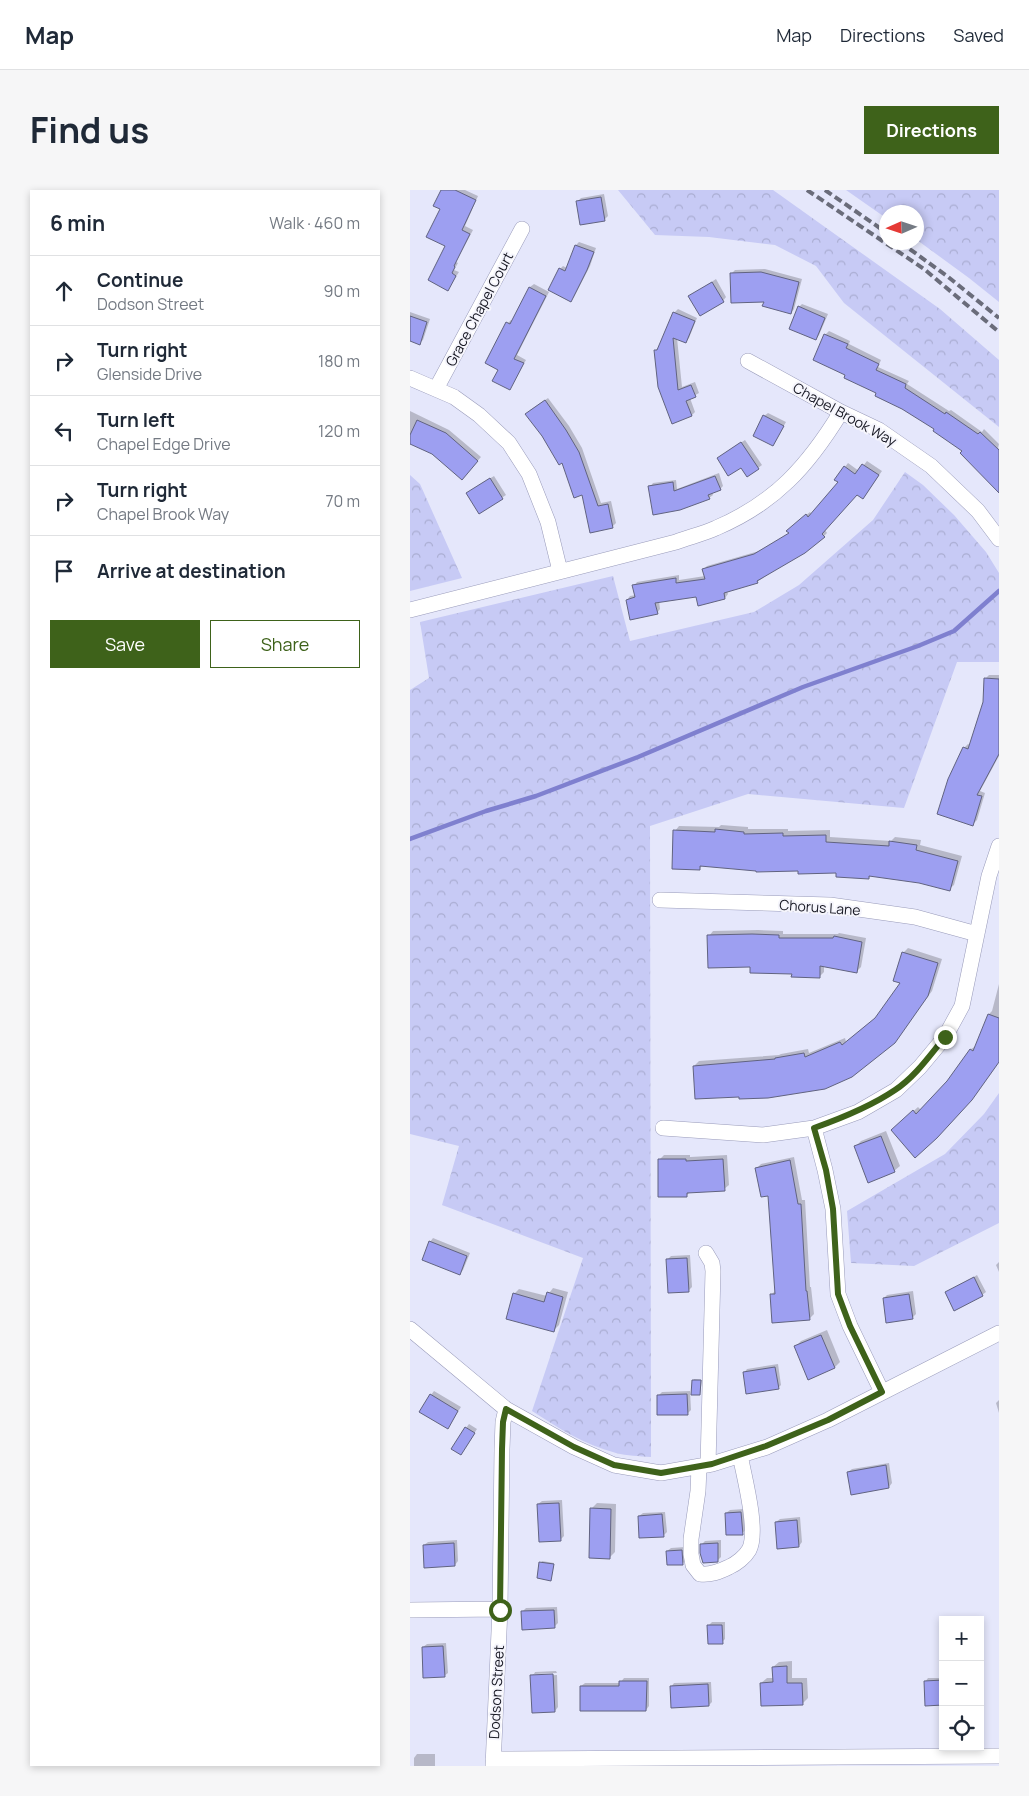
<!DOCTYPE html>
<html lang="en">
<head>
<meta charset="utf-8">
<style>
  body { margin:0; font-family:Manrope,sans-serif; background:#f6f6f7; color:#1f2937 }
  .controls { position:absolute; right:15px; bottom:15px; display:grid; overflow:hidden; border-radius:0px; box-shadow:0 2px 8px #0003 }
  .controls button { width:45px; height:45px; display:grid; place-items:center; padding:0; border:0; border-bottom:1px solid #e0e1e3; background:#fff; color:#1f2937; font:25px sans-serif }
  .compass { position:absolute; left:469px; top:15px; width:45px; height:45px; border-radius:50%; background:#fff; box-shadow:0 2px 8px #0003; rotate:267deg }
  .stop { position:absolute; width:15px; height:15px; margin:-11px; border:4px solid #3e621a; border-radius:50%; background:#fff }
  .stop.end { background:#3e621a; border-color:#fff; box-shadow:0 1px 5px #0008 }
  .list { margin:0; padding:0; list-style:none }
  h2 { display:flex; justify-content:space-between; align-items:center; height:65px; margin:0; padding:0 20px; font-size:21px }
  h2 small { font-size:16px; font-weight:400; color:#747a83 }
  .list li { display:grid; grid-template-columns:32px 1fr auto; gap:15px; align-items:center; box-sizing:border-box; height:70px; padding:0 20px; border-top:1px solid #e0e1e3 }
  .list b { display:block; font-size:19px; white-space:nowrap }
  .list p { margin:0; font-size:16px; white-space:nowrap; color:#747a83 }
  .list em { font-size:16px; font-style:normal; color:#747a83 }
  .actions { display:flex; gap:10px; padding:15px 20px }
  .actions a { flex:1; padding:11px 0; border:1px solid #3e621a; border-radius:0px; text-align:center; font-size:18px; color:#3e621a }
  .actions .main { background:#3e621a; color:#fff }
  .icon { flex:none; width:28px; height:28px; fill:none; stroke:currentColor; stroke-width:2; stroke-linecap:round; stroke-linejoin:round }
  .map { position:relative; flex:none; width:589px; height:1576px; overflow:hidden; border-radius:0px }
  header { display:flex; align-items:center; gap:30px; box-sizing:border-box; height:70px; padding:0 25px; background:#fff; border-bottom:1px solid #e0e1e3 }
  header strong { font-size:24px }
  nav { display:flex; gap:28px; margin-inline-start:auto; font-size:18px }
  .intro { display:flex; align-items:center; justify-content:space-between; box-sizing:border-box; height:120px; padding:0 30px }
  h1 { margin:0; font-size:35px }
  .button { padding:12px 22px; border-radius:0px; background:#3e621a; color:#fff; font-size:18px; font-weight:700 }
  main { display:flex; gap:30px; padding:0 30px }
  aside { flex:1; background:#fff; border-radius:0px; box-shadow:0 2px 8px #0003 }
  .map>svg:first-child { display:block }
  .forest { fill:url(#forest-crowns) }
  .shadow { fill:#0003 }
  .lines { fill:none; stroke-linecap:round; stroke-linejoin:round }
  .stream { stroke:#7f80cf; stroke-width:4.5 }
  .building { fill:#9d9ff1; stroke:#616380 }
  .minor-casing { stroke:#999bba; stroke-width:16 }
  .minor { stroke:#fff; stroke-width:15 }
  .rail { stroke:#6a6c7a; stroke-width:4; stroke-dasharray:8 4; stroke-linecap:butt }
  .route { stroke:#3e621a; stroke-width:6 }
  .labels { text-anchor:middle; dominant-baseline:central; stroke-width:4; stroke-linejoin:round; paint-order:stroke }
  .street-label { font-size:14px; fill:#161722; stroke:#f5f5fc }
</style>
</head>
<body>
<header>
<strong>Map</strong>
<nav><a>Map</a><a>Directions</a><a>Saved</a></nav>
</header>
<div class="intro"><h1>Find us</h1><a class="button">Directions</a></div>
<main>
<aside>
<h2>6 min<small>Walk · 460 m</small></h2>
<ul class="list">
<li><svg class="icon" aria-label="ahead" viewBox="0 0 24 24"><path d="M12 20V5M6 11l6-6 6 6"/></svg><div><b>Continue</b><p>Dodson Street</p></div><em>90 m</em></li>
<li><svg class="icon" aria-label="right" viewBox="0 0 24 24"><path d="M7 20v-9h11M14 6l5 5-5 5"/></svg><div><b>Turn right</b><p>Glenside Drive</p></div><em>180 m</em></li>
<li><svg class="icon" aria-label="left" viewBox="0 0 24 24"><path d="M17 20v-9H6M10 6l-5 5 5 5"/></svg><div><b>Turn left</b><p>Chapel Edge Drive</p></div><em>120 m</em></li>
<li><svg class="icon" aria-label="right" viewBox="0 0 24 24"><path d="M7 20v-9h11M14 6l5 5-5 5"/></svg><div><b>Turn right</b><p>Chapel Brook Way</p></div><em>70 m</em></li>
<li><svg class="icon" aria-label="arrive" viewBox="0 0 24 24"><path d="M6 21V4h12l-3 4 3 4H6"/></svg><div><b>Arrive at destination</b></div></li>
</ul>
<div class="actions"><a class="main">Save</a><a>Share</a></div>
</aside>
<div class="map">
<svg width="589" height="1576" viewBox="0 0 589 1576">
  <defs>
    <pattern id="forest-crowns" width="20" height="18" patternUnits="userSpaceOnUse" patternTransform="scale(1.25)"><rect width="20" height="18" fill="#c7caf5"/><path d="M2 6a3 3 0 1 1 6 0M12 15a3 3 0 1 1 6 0" fill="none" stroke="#aaadd2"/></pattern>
  </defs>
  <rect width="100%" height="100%" fill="#e5e7fb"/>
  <path class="forest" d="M208 0H363L530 119 589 170V237L434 113 406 76 365 55 299 47 245 45Z
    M436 0H589V112L559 88 507 50V22H477L476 28Z
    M495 282 513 295 544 325 576 362 589 383V472H547L494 618 338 604 240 636 241 1267C229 1266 217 1266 206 1263 175 1255 148 1238 122 1221L173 1068 32 1015 49 956 0 944V500L19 488 10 432 203 386 220 451 344 422 389 395 463 330Z
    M0 285 10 294 52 388 0 401Z
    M589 903V1033L504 1076 441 1073 437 1021 535 964 574 924Z"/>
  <path class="shadow" d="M32 0H55L68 6 55 36 63 40 46 72 48 73 44 80 49 82 38 99 36 56 31 19Z
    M194 4 198 26 194 30 167 12 171 8Z
    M169 52 186 58 180 76 164 107 161 110 150 79 153 76 157 78 166 55Z
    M355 79 392 89 384 119 381 123 355 111 322 83 325 80Z
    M306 89 316 107 313 111 280 106Z
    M124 94 139 102 107 165 116 170 100 198 90 179 98 133 101 130 103 131 120 97Z
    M392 114 418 124 409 145 406 149 389 117Z
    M268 119 287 128 279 148 275 152 267 148 272 197 285 192 289 203 280 208 285 222 282 225 246 160 249 157 264 123Z
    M0 122 20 129 13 150 9 153 0 150Z
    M419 141 440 151 439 154 471 170 468 177 499 191 497 194 539 221 541 220 572 242 574 239 589 254 588 258 589 259V301L552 263 554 261 526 239 437 184 415 145Z
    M138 208 159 236 172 258 191 313 201 311 206 333 202 337 173 303 120 220Z
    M0 221 39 240 71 267 56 284 23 263 0 252Z
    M358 223 376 232 363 255 354 226Z
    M335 250 352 275 348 278 332 276 312 265Z
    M457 271 472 281 456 304 447 303 415 340 417 343 414 346 347 392 317 401 318 404 315 408 287 405 249 411 250 419 247 423 217 410 220 406 226 405 224 396 227 392 269 385V390L295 386 294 379 297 376 349 361 380 343 381 337 400 322 402 325 430 292 435 277 438 273 449 281Z
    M309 283 313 296 310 299 302 302 303 305 299 308 240 297 243 293 266 290 267 299Z
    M84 286 96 305 69 323 61 300Z
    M579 485H589V566L570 601 575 603 567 630 563 634 554 558 558 554 560 555 574 512 575 489Z
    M311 635 338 637V639H378V641L420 640V647L481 651 485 647 511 650 510 655 552 666 544 695 539 699 509 692 461 685 459 688 428 682 293 675 290 678 265 641 269 636 309 637Z
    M348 740 373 741V744H428L429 743 456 748 451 777 446 782 414 776V782L409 787 341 776 299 746 303 741Z
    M498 758 532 769 522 801 484 852 330 906 284 876 289 871 369 865 371 864 398 859 399 863 435 848 436 852 468 826 492 792 493 763Z
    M589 794V871L566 904 487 936 508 917 511 920 538 892 561 859 566 856 579 824 582 821Z
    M476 941 490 976 484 981 445 957 451 951Z
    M254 965H280V967L317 965 319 995 314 999 281 1001 276 1006 249 970Z
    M384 967 392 1010H395L400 1097H401L404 1124 399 1129 361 1105 366 1100 359 1004 347 978 351 974Z
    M23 1048 60 1063 53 1080 50 1083 20 1052Z
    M280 1065 282 1097 278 1101 257 1070 261 1066Z
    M589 1072V1082L586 1075Z
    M567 1085 576 1102 572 1105 537 1103Z
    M143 1098 158 1102 149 1135 143 1141 104 1104 109 1099 137 1106Z
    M503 1101 506 1124 503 1127 474 1108 477 1105Z
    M417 1140 430 1172 425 1177 386 1156 391 1151Z
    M368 1174 371 1195 368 1198 334 1183 337 1179Z
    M284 1189 292 1190 290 1204 283 1191Z
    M24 1201 51 1217 38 1237 21 1205Z
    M280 1201 281 1220 277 1224 248 1206 252 1202Z
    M589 1210V1223L586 1213Z
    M59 1234 67 1239 51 1264 56 1238Z
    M479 1273 482 1293 479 1297 438 1282 442 1279Z
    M152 1310 154 1346 151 1349 130 1351 128 1314 132 1311Z
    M187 1313 206 1314 205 1362 200 1367 181 1319Z
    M334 1319 336 1340 332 1343 316 1323 320 1320Z
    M255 1322 257 1342 253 1346 229 1326 233 1323Z
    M390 1327 392 1352 389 1356 366 1332 370 1329Z
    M47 1350 48 1371 45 1375 14 1355 18 1352Z
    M311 1350V1367L307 1371 292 1354 295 1351Z
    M275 1357 276 1370 273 1373 257 1361 261 1358Z
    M132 1371 144 1373 140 1389 131 1373Z
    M147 1417 148 1433 144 1437 112 1422 116 1418Z
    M302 1432H315V1449L312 1452 298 1436Z
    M36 1453 38 1483 34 1486 13 1457 17 1454Z
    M382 1471V1488H397L398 1508 392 1514 351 1493 357 1488H364L363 1477 369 1472Z
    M146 1481 147 1483 124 1484 125 1482Z
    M124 1484V1486L147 1485 148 1517 145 1521 122 1486Z
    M214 1488H239V1516L236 1520 171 1496 175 1493H210Z
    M518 1488H533V1514L515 1492Z
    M301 1492 302 1512 299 1515 261 1497 264 1493Z
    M7 1564H25V1576H4V1568Z"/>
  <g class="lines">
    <path class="stream" d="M0 649 76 621 126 606 228 567 393 497 508 456 544 441 589 401"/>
  </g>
  <path class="building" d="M31 0H45L66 10 52 40 60 44 44 76 45 77 42 83 46 86 38 101 18 90 35 56 16 47 30 19 23 16Z
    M191 7 195 31 170 35 166 11Z
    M165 55 184 62 177 80 161 112 138 100 149 78 155 81Z
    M351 82 389 92 381 124 352 116 354 112 321 113 320 83Z
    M302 92 314 112 290 126 278 106Z
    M119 97 136 106 104 169 114 173 100 200 82 191 88 180 75 173 96 132 100 134Z
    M388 116 415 128 406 150 379 139Z
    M263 122 285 131 276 153 263 148 268 200 281 195 286 207 276 211 282 226 262 234 248 197 244 160H247Z
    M0 126 17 132 10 155 0 151Z
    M414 144 438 154 436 158 469 174 466 180 496 194 495 198 535 224 536 222 568 244 570 242 589 260V303L550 263 552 261 523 241 524 239 492 219 465 206 466 203 434 188 435 185 403 170Z
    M135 210 156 240 169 262 188 316 198 314 203 338 180 343 172 305 164 308 152 273 149 275 132 246 115 224Z
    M353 225 374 236 363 256 343 246Z
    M7 230 36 243 68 271 52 290 22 264 0 254V245Z
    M331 252 349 279 337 287 331 278 318 286 307 268Z
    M452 274 469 285 453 309 447 305 412 344 415 347 395 363 347 391 348 393 314 403 315 409 288 416 286 407 245 413 248 424 220 430 216 410 225 407 222 395 266 388V393L295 389 292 379 344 364 379 343 376 341 396 324 398 327 428 292 424 290 434 276 445 284Z
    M305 286 311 300 298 305 300 309 270 320 243 325 238 296 263 292 264 301Z
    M80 288 93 309 69 324 56 303Z
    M574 488 589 489V564L567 605 572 606 563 636 527 624 538 589 553 557 558 559 573 512Z
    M305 639 334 642V644L373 643V646L416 645V652L479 656V651L507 655 506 660 548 671 540 701 509 693 459 686V689L426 687V683L388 684V681L346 682V681L290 676V680L262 679 263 640 305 642Z
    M342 744 369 745V748H423L424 746 452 752 447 783 410 776V788L381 787 382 784 340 783V777L298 778 297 745Z
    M492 762 528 773 518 806 485 853 442 887 415 899 358 908 329 909V907L285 909 283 876 365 869V868L394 863 395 867 430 852 432 855 465 828 490 793 483 791Z
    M578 824 589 828V872L562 910 527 948 505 968 481 940 503 920 506 924 537 891 560 859 563 861Z
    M471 946 485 982 458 993 444 956Z
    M248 969H276V971L313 969 315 1001 277 1003V1007H248Z
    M380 970 388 1014H391L396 1101H397L400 1130 362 1133 360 1104H365L358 1006 351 1007 345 978Z
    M19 1051 57 1066 50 1085 12 1070Z
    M277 1068 279 1102 258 1103 256 1069Z
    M564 1087 573 1106 544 1121 535 1102Z
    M137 1102 153 1107 144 1142 96 1129 103 1103 134 1112Z
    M499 1104 503 1129 476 1133 473 1108Z
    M411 1145 425 1178 398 1190 384 1156Z
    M365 1177 369 1199 336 1204 333 1182Z
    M282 1190H291L290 1205H281Z
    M20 1204 48 1221 38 1239 9 1222Z
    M277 1204 278 1225H247V1205Z
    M55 1237 65 1243 51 1265 41 1259Z
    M476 1275 479 1298 441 1305 437 1282Z
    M149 1313 151 1351 129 1352 127 1314Z
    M180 1318 201 1319 200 1369 179 1368Z
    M331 1322 333 1345H316L315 1323Z
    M252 1324 254 1347 229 1348 228 1326Z
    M387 1330 389 1357 367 1359 365 1332Z
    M44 1353 45 1376 14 1378 13 1355Z
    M308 1353V1372L293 1373 290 1363V1354Z
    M272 1360 273 1375H257L256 1361Z
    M129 1372 144 1374 141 1391 127 1388Z
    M144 1420 145 1438 112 1440 111 1421Z
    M297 1435H312L313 1454H298Z
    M33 1456 35 1487 13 1488 12 1457Z
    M377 1476V1493H392L393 1515 351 1516 350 1493 363 1492 362 1477Z
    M143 1484 145 1522 122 1523 120 1485Z
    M533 1490V1515L515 1516 514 1491Z
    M209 1491H237L236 1521H170V1496H209Z
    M298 1494 299 1516 261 1518 260 1496Z"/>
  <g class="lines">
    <g class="minor-casing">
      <path id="minor" d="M338 171 431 222 469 240 521 276 568 321 589 349
        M0 188 44 207 69 225 99 253 119 284 138 332 150 381
        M26 199 112 39
        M0 420 266 352C279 347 293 344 306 338 365 313 398 276 431 222
        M250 710 420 715 505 727 567 744
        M253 938 353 945 404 938 448 922 486 900 510 877 535 847 552 816 579 686 589 656
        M404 938 415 980 423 1019 428 1104 440 1136 472 1202
        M296 1063 302 1073 303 1081 298 1275
        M0 1139 96 1219 164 1257 204 1275 251 1283 302 1274 357 1257 418 1230 589 1143
        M289 1277 288 1301 281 1349V1364L283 1375 290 1384C301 1385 309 1382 319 1377 326 1374 335 1367 339 1360 349 1342 334 1286 330 1265
        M0 1420 90 1419
        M83 1569 589 1566
        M83 1576 90 1419 92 1259 93 1232 96 1219"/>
    </g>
    <use href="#minor" class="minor"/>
    <path class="rail" d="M397 0 514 79 589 142
      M415 0 477 43
      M490 52 537 86 589 128"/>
  </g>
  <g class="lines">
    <path class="route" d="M90 1420 92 1259 93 1232 96 1219 164 1257 204 1275 251 1283 302 1274 356 1256 418 1230 472 1202 440 1136 428 1104 423 1019 416 980 404 938C432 928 460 917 485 900 505 887 520 865 535 847"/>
  </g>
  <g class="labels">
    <g class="street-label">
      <text transform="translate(69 119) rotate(-62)">Grace Chapel Court</text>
      <text transform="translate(435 224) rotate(29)">Chapel Brook Way</text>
      <text transform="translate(410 717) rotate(4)">Chorus Lane</text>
      <text transform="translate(86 1502) rotate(-87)">Dodson Street</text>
    </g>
  </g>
</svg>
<div class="controls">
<button>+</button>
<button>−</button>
<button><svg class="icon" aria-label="locate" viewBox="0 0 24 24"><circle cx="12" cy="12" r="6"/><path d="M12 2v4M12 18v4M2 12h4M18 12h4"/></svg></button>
</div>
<svg class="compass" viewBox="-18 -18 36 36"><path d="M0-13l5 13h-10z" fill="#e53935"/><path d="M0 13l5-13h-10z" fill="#747a83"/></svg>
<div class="stop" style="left:90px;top:1420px"></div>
<div class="stop end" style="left:535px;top:847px"></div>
</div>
</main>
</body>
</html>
